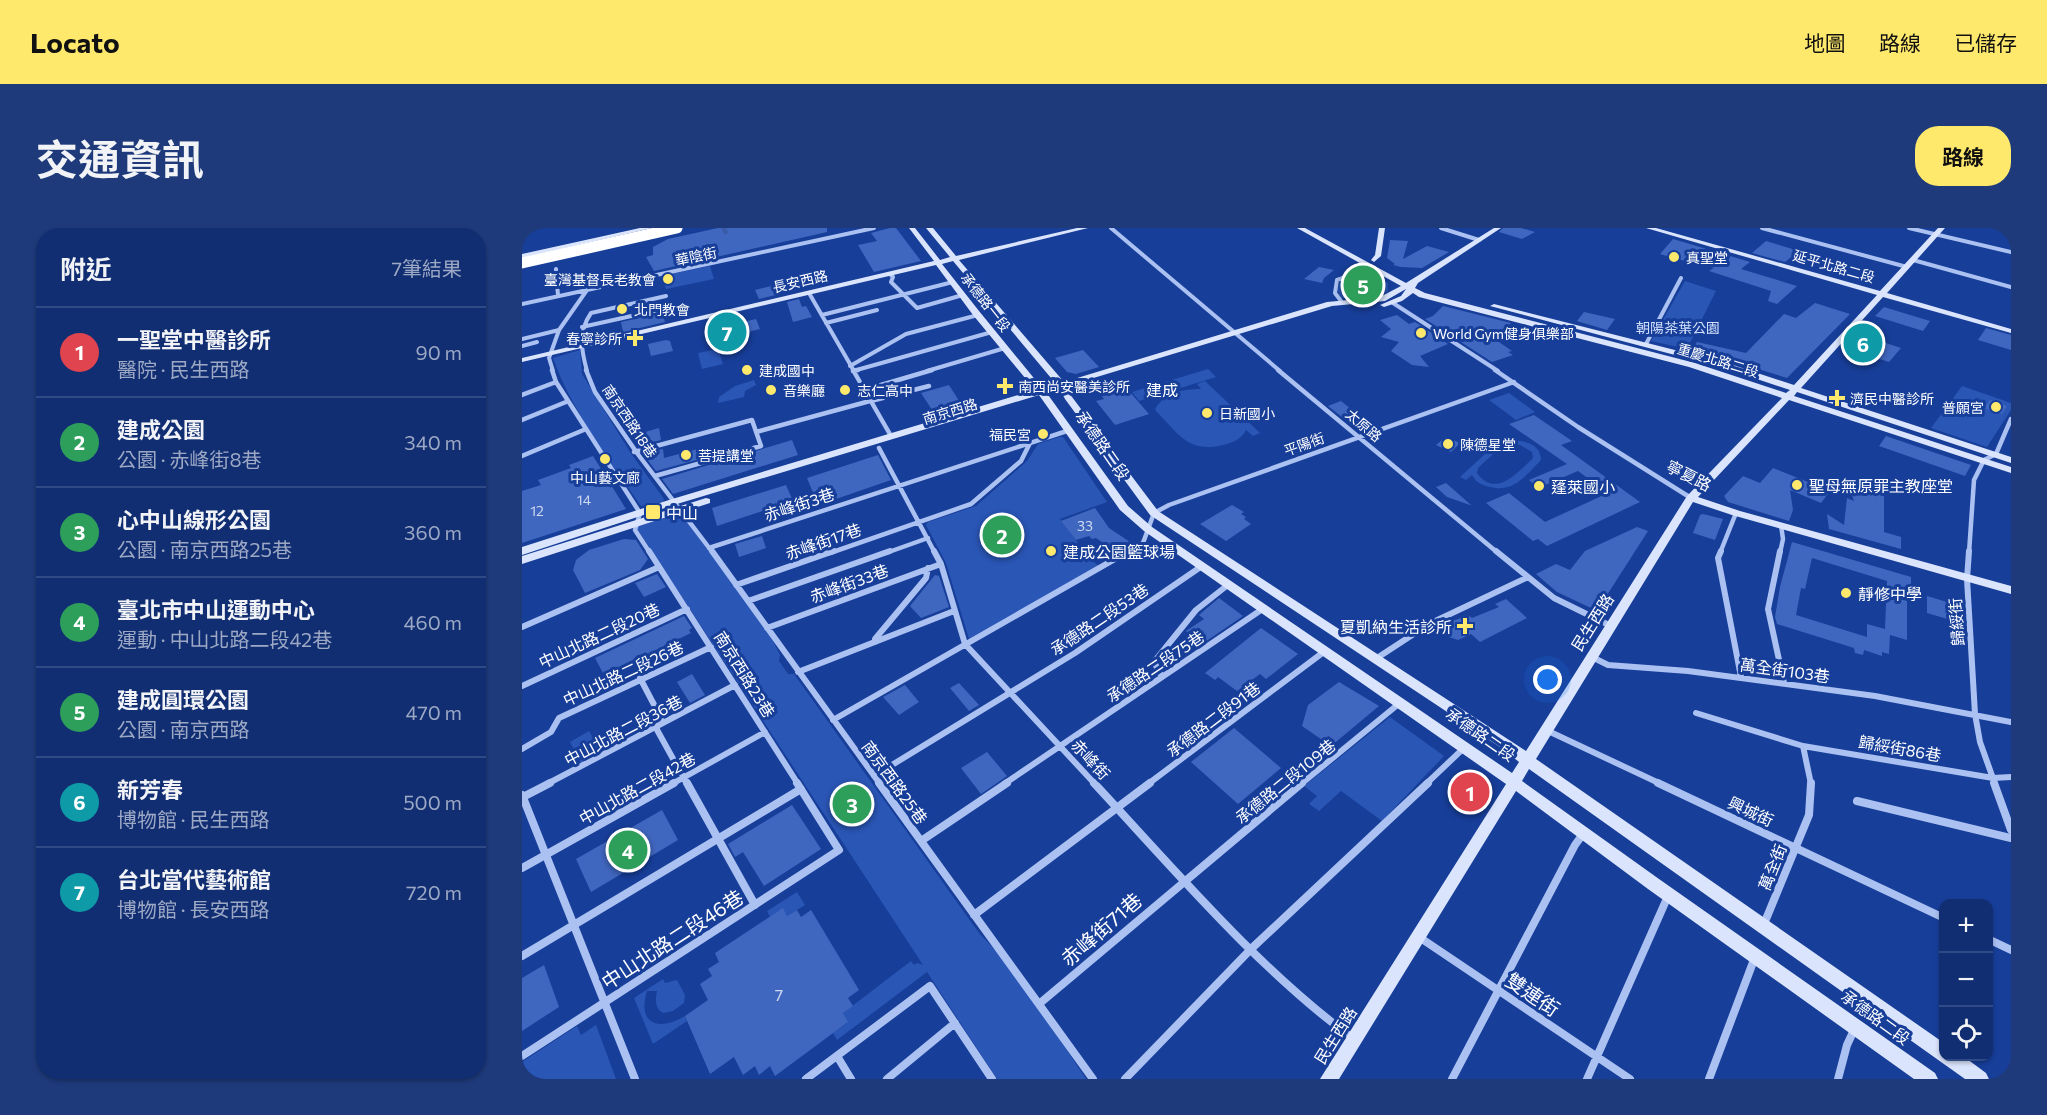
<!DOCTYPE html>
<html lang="zh-TW">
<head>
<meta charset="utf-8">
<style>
  body { margin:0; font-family:Commissioner,"Noto Sans TC",sans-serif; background:#1e3a7b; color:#f1f3f6 }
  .controls { position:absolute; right:18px; bottom:18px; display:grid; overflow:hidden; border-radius:12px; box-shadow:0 2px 4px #0004 }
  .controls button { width:54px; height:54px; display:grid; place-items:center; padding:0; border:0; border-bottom:2px solid #304a85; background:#112e73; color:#f1f3f6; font:30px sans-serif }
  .you { position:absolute; left:1026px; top:452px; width:21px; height:21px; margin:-15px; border:4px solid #fff; border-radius:50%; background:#1a73e8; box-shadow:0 0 0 9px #1a73e833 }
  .badge { display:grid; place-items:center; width:39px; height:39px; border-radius:50%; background:#ffe96c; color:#fff; font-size:20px; font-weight:700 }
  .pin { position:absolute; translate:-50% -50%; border:3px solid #fff; box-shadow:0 2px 6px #0006 }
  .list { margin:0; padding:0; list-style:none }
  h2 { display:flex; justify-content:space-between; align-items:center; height:78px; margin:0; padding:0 24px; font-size:26px }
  h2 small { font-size:20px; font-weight:400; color:#9ca8c4 }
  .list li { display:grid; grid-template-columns:39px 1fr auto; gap:18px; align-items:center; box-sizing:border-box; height:90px; padding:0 24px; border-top:2px solid #304a85 }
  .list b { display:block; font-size:22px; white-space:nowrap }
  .list p { margin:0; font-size:20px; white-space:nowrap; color:#9ca8c4 }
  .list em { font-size:20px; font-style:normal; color:#9ca8c4 }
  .icon { flex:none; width:33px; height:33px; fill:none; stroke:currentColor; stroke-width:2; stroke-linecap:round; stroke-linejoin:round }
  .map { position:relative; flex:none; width:1489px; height:851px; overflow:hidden; border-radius:24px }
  header { display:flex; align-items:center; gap:36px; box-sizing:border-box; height:84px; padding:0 30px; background:#ffe96c; color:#111 }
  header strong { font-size:28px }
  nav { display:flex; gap:33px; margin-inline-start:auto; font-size:21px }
  .intro { display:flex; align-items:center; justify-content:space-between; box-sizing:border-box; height:144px; padding:0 36px }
  h1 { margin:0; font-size:42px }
  .button { padding:15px 27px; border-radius:24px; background:#ffe96c; color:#111; font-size:21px; font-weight:700 }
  main { display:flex; gap:36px; padding:0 36px }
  aside { flex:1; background:#112e73; border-radius:24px; box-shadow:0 2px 4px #0004 }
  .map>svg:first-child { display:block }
  .green { fill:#2a56b6; fill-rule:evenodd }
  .building { fill:#4067c0; fill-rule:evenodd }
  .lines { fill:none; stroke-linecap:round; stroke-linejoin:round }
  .highway-tunnel { stroke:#3a5ba8; stroke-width:11; stroke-dasharray:11 5; stroke-linecap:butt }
  .street-far3 { stroke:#abc1f2; stroke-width:4 }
  .street-far2 { stroke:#abc1f2; stroke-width:4.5 }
  .street-far1 { stroke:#abc1f2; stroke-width:6 }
  .street { stroke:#abc1f2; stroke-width:8 }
  .secondary { fill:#dae4fc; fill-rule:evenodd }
  .highway-bridge { stroke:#fff; stroke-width:11 }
  .poi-dot { fill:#ffe96c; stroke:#173e99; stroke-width:2 }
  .labels { text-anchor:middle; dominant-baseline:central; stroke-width:6; stroke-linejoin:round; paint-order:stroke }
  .far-street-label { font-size:14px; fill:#fff; stroke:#173e99 }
  .far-poi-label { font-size:14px; fill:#fff; stroke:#173e99; text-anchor:start }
  .far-park-label { font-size:14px; fill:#d3e0fc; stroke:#173e99 }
  .number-label { font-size:14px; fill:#cfd9ef }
  .far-quarter-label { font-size:16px; fill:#fff; stroke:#173e99 }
  .street-label { font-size:16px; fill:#fff; stroke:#173e99 }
  .poi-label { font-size:16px; fill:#fff; stroke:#173e99; text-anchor:start }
  .near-number-label { font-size:16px; fill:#cfd9ef }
  .near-street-label { font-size:20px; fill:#fff; stroke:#173e99 }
</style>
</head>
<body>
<header>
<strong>Locato</strong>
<nav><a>地圖</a><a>路線</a><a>已儲存</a></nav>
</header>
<div class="intro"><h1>交通資訊</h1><a class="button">路線</a></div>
<main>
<aside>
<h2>附近<small>7筆結果</small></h2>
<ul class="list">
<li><span class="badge" style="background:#e0444e">1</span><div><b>一聖堂中醫診所</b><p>醫院 · 民生西路</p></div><em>90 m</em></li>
<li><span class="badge" style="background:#2e9e5b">2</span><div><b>建成公園</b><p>公園 · 赤峰街8巷</p></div><em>340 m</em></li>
<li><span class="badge" style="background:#2e9e5b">3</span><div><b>心中山線形公園</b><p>公園 · 南京西路25巷</p></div><em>360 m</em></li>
<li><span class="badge" style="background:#2e9e5b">4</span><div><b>臺北市中山運動中心</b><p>運動 · 中山北路二段42巷</p></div><em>460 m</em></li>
<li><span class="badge" style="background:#2e9e5b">5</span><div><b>建成圓環公園</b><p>公園 · 南京西路</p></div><em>470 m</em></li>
<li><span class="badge" style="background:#0f9aa8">6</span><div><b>新芳春</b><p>博物館 · 民生西路</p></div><em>500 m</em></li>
<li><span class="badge" style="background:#0f9aa8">7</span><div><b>台北當代藝術館</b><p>博物館 · 長安西路</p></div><em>720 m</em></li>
</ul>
</aside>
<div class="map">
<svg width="1489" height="851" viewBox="0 0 1489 851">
  <rect width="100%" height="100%" fill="#173e99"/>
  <path class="green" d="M188 38 192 51 144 61 140 48Z
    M847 43 866 55V63C852 74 836 69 819 70L815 62 819 52Z
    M1163 53 1194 63 1165 121 1129 113Z
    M196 121 201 136 180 141 176 125Z
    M58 122 60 146 108 224 142 271 141 274 119 278C87 232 50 183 31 130Z
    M686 141 694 149 617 173 610 164Z
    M232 152 234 157 223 163 222 169 196 175 197 169 213 158Z
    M683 153 738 205 731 208 724 202C720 211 710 215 701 217 666 226 655 204 633 182 641 164 662 161 679 161L675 156Z
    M1440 158 1489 175V182L1465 219 1409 200Z
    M987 165 1013 184 994 192 967 172Z
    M537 209H541L585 274 538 291 568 331 577 338 447 411 424 335 404 297 406 294 454 278 505 233 516 216Z
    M983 212C997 212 1019 213 1019 232 1004 247 992 265 968 259 960 257 954 255 950 247L944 252 938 249 976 214ZM990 216 998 217 1010 224 1011 230C996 244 974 271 955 245L956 240 981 217Z
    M159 285 249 409 258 427 257 433 266 446H272L457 705C500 747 530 801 564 851H475L405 744 315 812 311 805 325 795 321 785 389 733 392 737 395 735 401 737 114 299Z
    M868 489 922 528 860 593 819 563 797 583 787 576 795 568 782 558Z
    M67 503 79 524 59 535 48 514Z
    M275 664 283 677 265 688 261 681 248 689 245 683Z
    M141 751 143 755 155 752 163 767 162 775 151 783 141 785C133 781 133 771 135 763H125C115 796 136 804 163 788L165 793 131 816 112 770Z
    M74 797 94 851H0V834L55 798 59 807Z"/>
  <path class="building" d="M196 0H305V4L132 43 124 29 131 27V19L146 11Z
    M368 0H374L399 33 352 44 336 17 355 13 349 5Z
    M981 0H999L1013 4 1000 11 977 4Z
    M1151 11 1228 34 1219 41 1275 58 1255 76 1246 73 1249 63 1187 43 1192 40 1165 31 1163 33 1138 26Z
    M868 12 886 13 881 31 905 18 927 24 900 40 879 39 871 37 873 36 865 30Z
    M1244 13 1277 23 1263 34 1230 25Z
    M797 39 812 42 802 50 800 55 782 51Z
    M299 46 305 56 294 57 237 71 233 62Z
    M277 71 280 79 284 78 290 89 271 94 265 74Z
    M1293 75 1328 86 1265 150 1204 131 1169 124 1175 114 1224 125 1262 86 1274 90Z
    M921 78 989 95 974 112 990 123 986 124 991 127 970 134 903 91 911 88Z
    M1362 79 1365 80 1408 93 1401 103 1353 88Z
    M1062 84 1093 91 1085 102 1055 93Z
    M140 85 143 94 101 104 99 94Z
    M875 87 887 96 893 94 926 116 898 128 907 139 890 137 869 123 877 114 859 109 869 101 858 92Z
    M234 91 238 101 185 114 182 103Z
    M1464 100 1489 107V122L1456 112Z
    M1336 106 1379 120 1367 134 1323 120Z
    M144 112 148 113 151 123 129 128 126 116Z
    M561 122 577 139 554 146 545 144 533 130Z
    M427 157 439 176 428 183 412 185 399 165Z
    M596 158 601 165 607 163 627 186 593 197 574 173 582 171 577 164Z
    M1468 172 1485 178 1480 186 1462 180Z
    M819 173 834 185 820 189 806 178Z
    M1012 187 1050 213 1039 217 1118 274 1025 318 1016 311 1011 313 964 275 987 265 1023 294 1086 265 1056 243 1016 260 1007 252 1045 236 987 196Z
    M137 200 139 212 116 218 109 208Z
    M1364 208 1402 221 1449 237 1443 248 1357 218Z
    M924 209 938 215 929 224 914 217Z
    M270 212 276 227 151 266 140 251Z
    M141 221 142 230 176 221 178 231 134 243 121 226Z
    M356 227 369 252 285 281 281 271 292 267 285 250Z
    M71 228 104 281 0 315V263L19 257 16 252 49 240 47 237Z
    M1251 240 1308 263 1299 275 1268 262 1271 282 1267 293 1206 274 1202 268 1221 248 1238 255Z
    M1324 251 1362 264V304L1379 309V321L1307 301 1305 286 1322 297 1325 270 1332 273Z
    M924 255 949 277H948L925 269 914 259Z
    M264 257 271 273 195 298 190 280Z
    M710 277 722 284 719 286 724 289 722 291 729 296 704 313 678 296Z
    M573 280 587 300 608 314 593 323 574 310 570 311 567 308 554 312 539 293Z
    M1181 286 1201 291 1193 312 1171 305 1178 287Z
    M1115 299 1126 303 1078 378 1069 380 1035 364 1014 346 1034 336 1048 342 1063 323Z
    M240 308 244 320 217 329 213 316Z
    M102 311 114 312 126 331 118 342 63 365 51 342 54 332 67 322Z
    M1270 314 1389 349V360L1385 359V412L1368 407 1367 426 1360 424V428L1342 422 1341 427 1333 425 1332 420 1255 396 1253 389 1258 359ZM1290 330 1365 353 1363 401 1345 396V409L1274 387 1279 360 1283 361Z
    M135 346 144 359 122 369 113 355Z
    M413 347 417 348 427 379 399 390 388 378Z
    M1405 368 1438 378 1439 395 1405 385Z
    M697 370 721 388 680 416 664 403 682 391 677 387Z
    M984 371 1005 390 958 414 949 406 936 412 915 405V399L919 396 947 388 950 390 977 379 973 376Z
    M162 388 170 400 167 402 169 405 82 447 73 430Z
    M739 400 776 426 744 451 738 446 715 463 696 449 693 452 683 445Z
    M170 446 183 467 168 475 155 454Z
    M817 454 857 478 809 518 780 498 786 477Z
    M437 455 457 477 447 483 428 460Z
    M383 457 397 474 377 487 361 469Z
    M712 500 759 540 716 576 669 534Z
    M465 524 485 548 459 566 439 540Z
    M270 577 299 621 242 658 221 624 213 629 206 616Z
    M140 582 156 612 69 664 54 631Z
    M261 680 265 688 275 682 279 689 289 682 337 762 326 770 331 778 321 785 326 794 253 848 248 838 237 847 233 838 221 847 212 829 188 846 163 788 186 772 178 756 190 748 186 741 197 734 193 725Z
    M22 737 37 779 0 803V750Z"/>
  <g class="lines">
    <path class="highway-tunnel" d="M200 2 204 0"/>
    <path class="street-far3" d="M589 0 758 143
      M919 0 957 12
      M1240 0 1385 39
      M1387 0 1489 24
      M1391 32 1489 59
      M34 41 36 68
      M368 46 371 49 369 54 395 80 441 67
      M287 65 332 143
      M819 73 813 65 815 52 851 40
      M871 75 976 143
      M0 76 352 0
      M300 87 431 54
      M304 95 355 82
      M60 99 150 79
      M0 111 37 102
      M1124 116 1159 50
      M0 118 15 114
      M328 138 384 106 456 87
      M31 143 27 130 37 102 65 62
      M65 143C59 121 56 104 69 85L144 68
      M331 143 470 104
      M405 143 483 120"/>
    <path class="street-far2" d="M30 142 34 154 118 285 113 302 128 325
      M64 142 73 164 115 225 191 325
      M331 142 369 208
      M756 142 976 325
      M973 142 1056 199 1169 270
      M331 143 336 142
      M342 162 410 142
      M0 167 34 154
      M349 173 407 158
      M0 192 44 174
      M234 204 348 173
      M357 220 413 325
      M112 224 230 192 239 218 133 248
      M0 228 64 201
      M187 320 548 202
      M308 325 449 276 499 233 508 215
      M364 325 406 310
      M604 325 621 315 632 285 647 277 992 154
      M1198 325 1214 285
      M1258 325 1261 311 1259 297
      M1447 325 1452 252 1462 232 1474 226 1489 191"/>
    <path class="street-far1" d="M127 323 276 556
      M190 323 358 556
      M412 323 419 336 443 416 573 556
      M974 323 1032 370 1089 398
      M1199 323 1196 330 1219 449
      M1258 323 1246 381 1262 455
      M1447 323 1445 351 1453 486 1458 514 1473 556
      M214 357 312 323
      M226 373 368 323
      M0 399 137 339
      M245 400 419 336
      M353 414V411L404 350 406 340
      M1070 429 1086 437 1166 443 1353 468 1489 494
      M855 430 907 396 1006 349
      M276 444 432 383
      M640 449 632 434 674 382 707 356
      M118 450 139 490 135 500
      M0 458 165 381
      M1174 485 1281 518 1471 550 1489 549
      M311 492 607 323
      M134 500 165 556
      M1024 502 1139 556
      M1281 518 1289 556
      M0 521 29 504 37 490 189 419
      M352 548 553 425 680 338
      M25 556 213 457
      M150 556 243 504
      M482 556 742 380
      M626 556 803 423
      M779 556 879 474
      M904 556 944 518"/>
    <path class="street" d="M165 555 233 677
      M357 555 571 851
      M572 555C651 640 738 743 832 811
      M1136 555 1422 690
      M1472 555 1489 602
      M0 567 113 851
      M1 569 28 555
      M1335 573 1489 610
      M399 613 485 555
      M0 640 152 555
      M452 687 628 555
      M1242 696 1287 587 1289 555
      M897 709 1108 851
      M1466 711 1489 722
      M0 728 279 561
      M517 776 780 555
      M0 828 317 622 275 555
      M315 828 329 851
      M284 851 408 758 470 851
      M365 851 433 795
      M603 851 729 721 906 555
      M930 851 1053 617 1061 606
      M1065 851 1146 668
      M1187 851 1233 729
      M1316 851 1325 817 1332 802"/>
    <path class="secondary" d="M118 0H130L0 30V26Z
      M387 0H393L418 32 428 29 404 0H411L434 28 555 0H566L437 32 542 154 805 74 858 69 879 58 775 0H783L884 55 972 0H979L896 55 893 60 903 65 1173 135 1264 165 1268 162 1202 140 968 78 972 76 1208 136 1272 157 1355 67 1124 0H1134L1358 63 1416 0H1423L1365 65 1489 101V105L1361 69 1279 160 1489 229V235L1275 164 1272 168 1489 239V245L1267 172 1176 269 1218 283 1489 358V366L1210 287 1171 274 1014 531 1422 815V828H1441L1464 845 1467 851H1443L1007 541 1000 553 1137 651 1413 845 1416 851H1392L1126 661 994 563 817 851H798L984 556 622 303 598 282 517 167 155 276 0 327V319L147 272 513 162 451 87 414 37 0 134V130L412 33ZM431 33 534 156 520 160 457 83 420 36ZM884 61 879 68 858 77 862 79 880 73 891 65 897 69 1167 139 1260 170 1165 268 1004 523 636 283 550 169 545 158 810 78 863 73ZM537 160 543 171 628 287 981 521 997 534 990 545 630 299 606 278 524 164Z
      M857 0H863L859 28 852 34 849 32 853 27Z
      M184 270 188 271V275L0 336V328Z"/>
    <path class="highway-bridge" d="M0 35 155 0"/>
  </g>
  <g class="poi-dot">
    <circle cx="1152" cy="29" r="6"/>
    <circle cx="146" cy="51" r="6"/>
    <circle cx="100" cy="81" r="6"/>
    <circle cx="899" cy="105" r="6"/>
    <path d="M110 101h6v6h6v6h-6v6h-6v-6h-6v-6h6z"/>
    <circle cx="225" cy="142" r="6"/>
    <path d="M480 149h6v6h6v6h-6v6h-6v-6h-6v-6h6z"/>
    <circle cx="249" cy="162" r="6"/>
    <circle cx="323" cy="162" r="6"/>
    <path d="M1312 161h6v6h6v6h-6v6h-6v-6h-6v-6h6z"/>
    <circle cx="1474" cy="179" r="6"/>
    <circle cx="685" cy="185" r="6"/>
    <circle cx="521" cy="206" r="6"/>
    <circle cx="926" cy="216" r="6"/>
    <circle cx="164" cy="227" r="6"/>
    <circle cx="83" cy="231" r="6"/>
    <circle cx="1275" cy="257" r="6"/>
    <circle cx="1017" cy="258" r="6"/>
    <rect x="123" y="276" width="16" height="16" rx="3"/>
    <circle cx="529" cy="323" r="6"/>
    <circle cx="1324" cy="365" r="6"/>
    <path d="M940 389h6v6h6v6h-6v6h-6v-6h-6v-6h6z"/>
  </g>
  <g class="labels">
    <g class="far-street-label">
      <text transform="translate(174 28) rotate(-12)">華陰街</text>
      <text transform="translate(1312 38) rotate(16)">延平北路二段</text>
      <text transform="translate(278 53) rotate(-13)">長安西路</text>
      <text transform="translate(464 74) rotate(52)">承德路一段</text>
      <text transform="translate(1196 132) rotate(17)">重慶北路二段</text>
      <text transform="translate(428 183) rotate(-17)">南京西路</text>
      <text transform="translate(108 193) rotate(56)">南京西路18巷</text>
      <text transform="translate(842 197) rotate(40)">太原路</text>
      <text transform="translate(782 216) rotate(-20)">平陽街</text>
    </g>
    <g class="far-poi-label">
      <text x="1164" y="29">真聖堂</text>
      <text x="134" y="51" text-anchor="end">臺灣基督長老教會</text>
      <text x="112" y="81">北門教會</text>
      <text x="911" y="105">World Gym健身俱樂部</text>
      <text x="100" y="110" text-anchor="end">春寧診所</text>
      <text x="237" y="142">建成國中</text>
      <text x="496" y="158">南西尚安醫美診所</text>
      <text x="261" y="162">音樂廳</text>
      <text x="335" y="162">志仁高中</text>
      <text x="1328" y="170">濟民中醫診所</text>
      <text x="1462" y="179" text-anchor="end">普願宮</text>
      <text x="697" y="185">日新國小</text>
      <text x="509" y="206" text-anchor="end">福民宮</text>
      <text x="938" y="216">陳德星堂</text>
      <text x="176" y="227">菩提講堂</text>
      <text x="83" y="249" text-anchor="middle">中山藝文廊</text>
    </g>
    <g class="far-park-label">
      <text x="1156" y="99">朝陽茶葉公園</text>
    </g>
    <g class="number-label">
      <text x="62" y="271">14</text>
      <text x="15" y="282">12</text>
      <text x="563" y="297">33</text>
    </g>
    <g class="far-quarter-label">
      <text x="640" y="161">建成</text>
    </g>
    <g class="street-label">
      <text transform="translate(581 217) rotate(55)">承德路二段</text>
      <text transform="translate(1167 247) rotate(27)">寧夏路</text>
      <text transform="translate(277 276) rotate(-18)">赤峰街3巷</text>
      <text transform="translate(301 313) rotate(-19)">赤峰街17巷</text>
      <text transform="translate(327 355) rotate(-20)">赤峰街33巷</text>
      <text transform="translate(577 391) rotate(-34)">承德路二段53巷</text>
      <text transform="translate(1070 394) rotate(-58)">民生西路</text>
      <text transform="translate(1434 394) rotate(-94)">歸綏街</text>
      <text transform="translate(77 407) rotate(-25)">中山北路二段20巷</text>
      <text transform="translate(633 438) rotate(-34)">承德路二段75巷</text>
      <text transform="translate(1263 442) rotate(8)">萬全街103巷</text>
      <text transform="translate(101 445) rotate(-25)">中山北路二段26巷</text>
      <text transform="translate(223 446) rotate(58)">南京西路23巷</text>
      <text transform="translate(691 491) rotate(-37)">承德路二段91巷</text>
      <text transform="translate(101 502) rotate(-28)">中山北路二段36巷</text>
      <text transform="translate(959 506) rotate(35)">承德路二段</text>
      <text transform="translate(1378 520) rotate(10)">歸綏街86巷</text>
      <text transform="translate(569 531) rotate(47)">赤峰街</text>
      <text transform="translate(763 553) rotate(-39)">承德路二段109巷</text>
      <text transform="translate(373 554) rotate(54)">南京西路25巷</text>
      <text transform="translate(115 560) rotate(-29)">中山北路二段42巷</text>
      <text transform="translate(1229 583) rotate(25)">興城街</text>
      <text transform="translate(1250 639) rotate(-68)">萬全街</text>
      <text transform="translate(1354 789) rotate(36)">承德路二段</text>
      <text transform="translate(813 807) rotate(-58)">民生西路</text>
    </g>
    <g class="poi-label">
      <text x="1287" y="257">聖母無原罪主教座堂</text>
      <text x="1029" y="258">蓬萊國小</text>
      <text x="144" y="284">中山</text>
      <text x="541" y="323">建成公園籃球場</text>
      <text x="1336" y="365">靜修中學</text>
      <text x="930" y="398" text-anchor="end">夏凱納生活診所</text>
    </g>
    <g class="near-number-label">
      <text x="257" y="766">7</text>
    </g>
    <g class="near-street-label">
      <text transform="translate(579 701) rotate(-41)">赤峰街71巷</text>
      <text transform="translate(150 711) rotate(-33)">中山北路二段46巷</text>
      <text transform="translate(1011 766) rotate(34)">雙連街</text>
    </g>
  </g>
</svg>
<div class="controls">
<button>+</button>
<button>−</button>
<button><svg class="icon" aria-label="locate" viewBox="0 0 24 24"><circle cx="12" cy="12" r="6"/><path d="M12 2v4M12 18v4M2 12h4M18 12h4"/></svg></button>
</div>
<div class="you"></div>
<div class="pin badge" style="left:948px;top:564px;background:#e0444e">1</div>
<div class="pin badge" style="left:480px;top:307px;background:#2e9e5b">2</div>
<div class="pin badge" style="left:330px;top:576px;background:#2e9e5b">3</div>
<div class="pin badge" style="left:106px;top:622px;background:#2e9e5b">4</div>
<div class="pin badge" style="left:841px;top:57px;background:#2e9e5b">5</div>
<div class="pin badge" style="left:1341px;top:115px;background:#0f9aa8">6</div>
<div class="pin badge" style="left:205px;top:104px;background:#0f9aa8">7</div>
</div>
</main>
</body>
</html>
